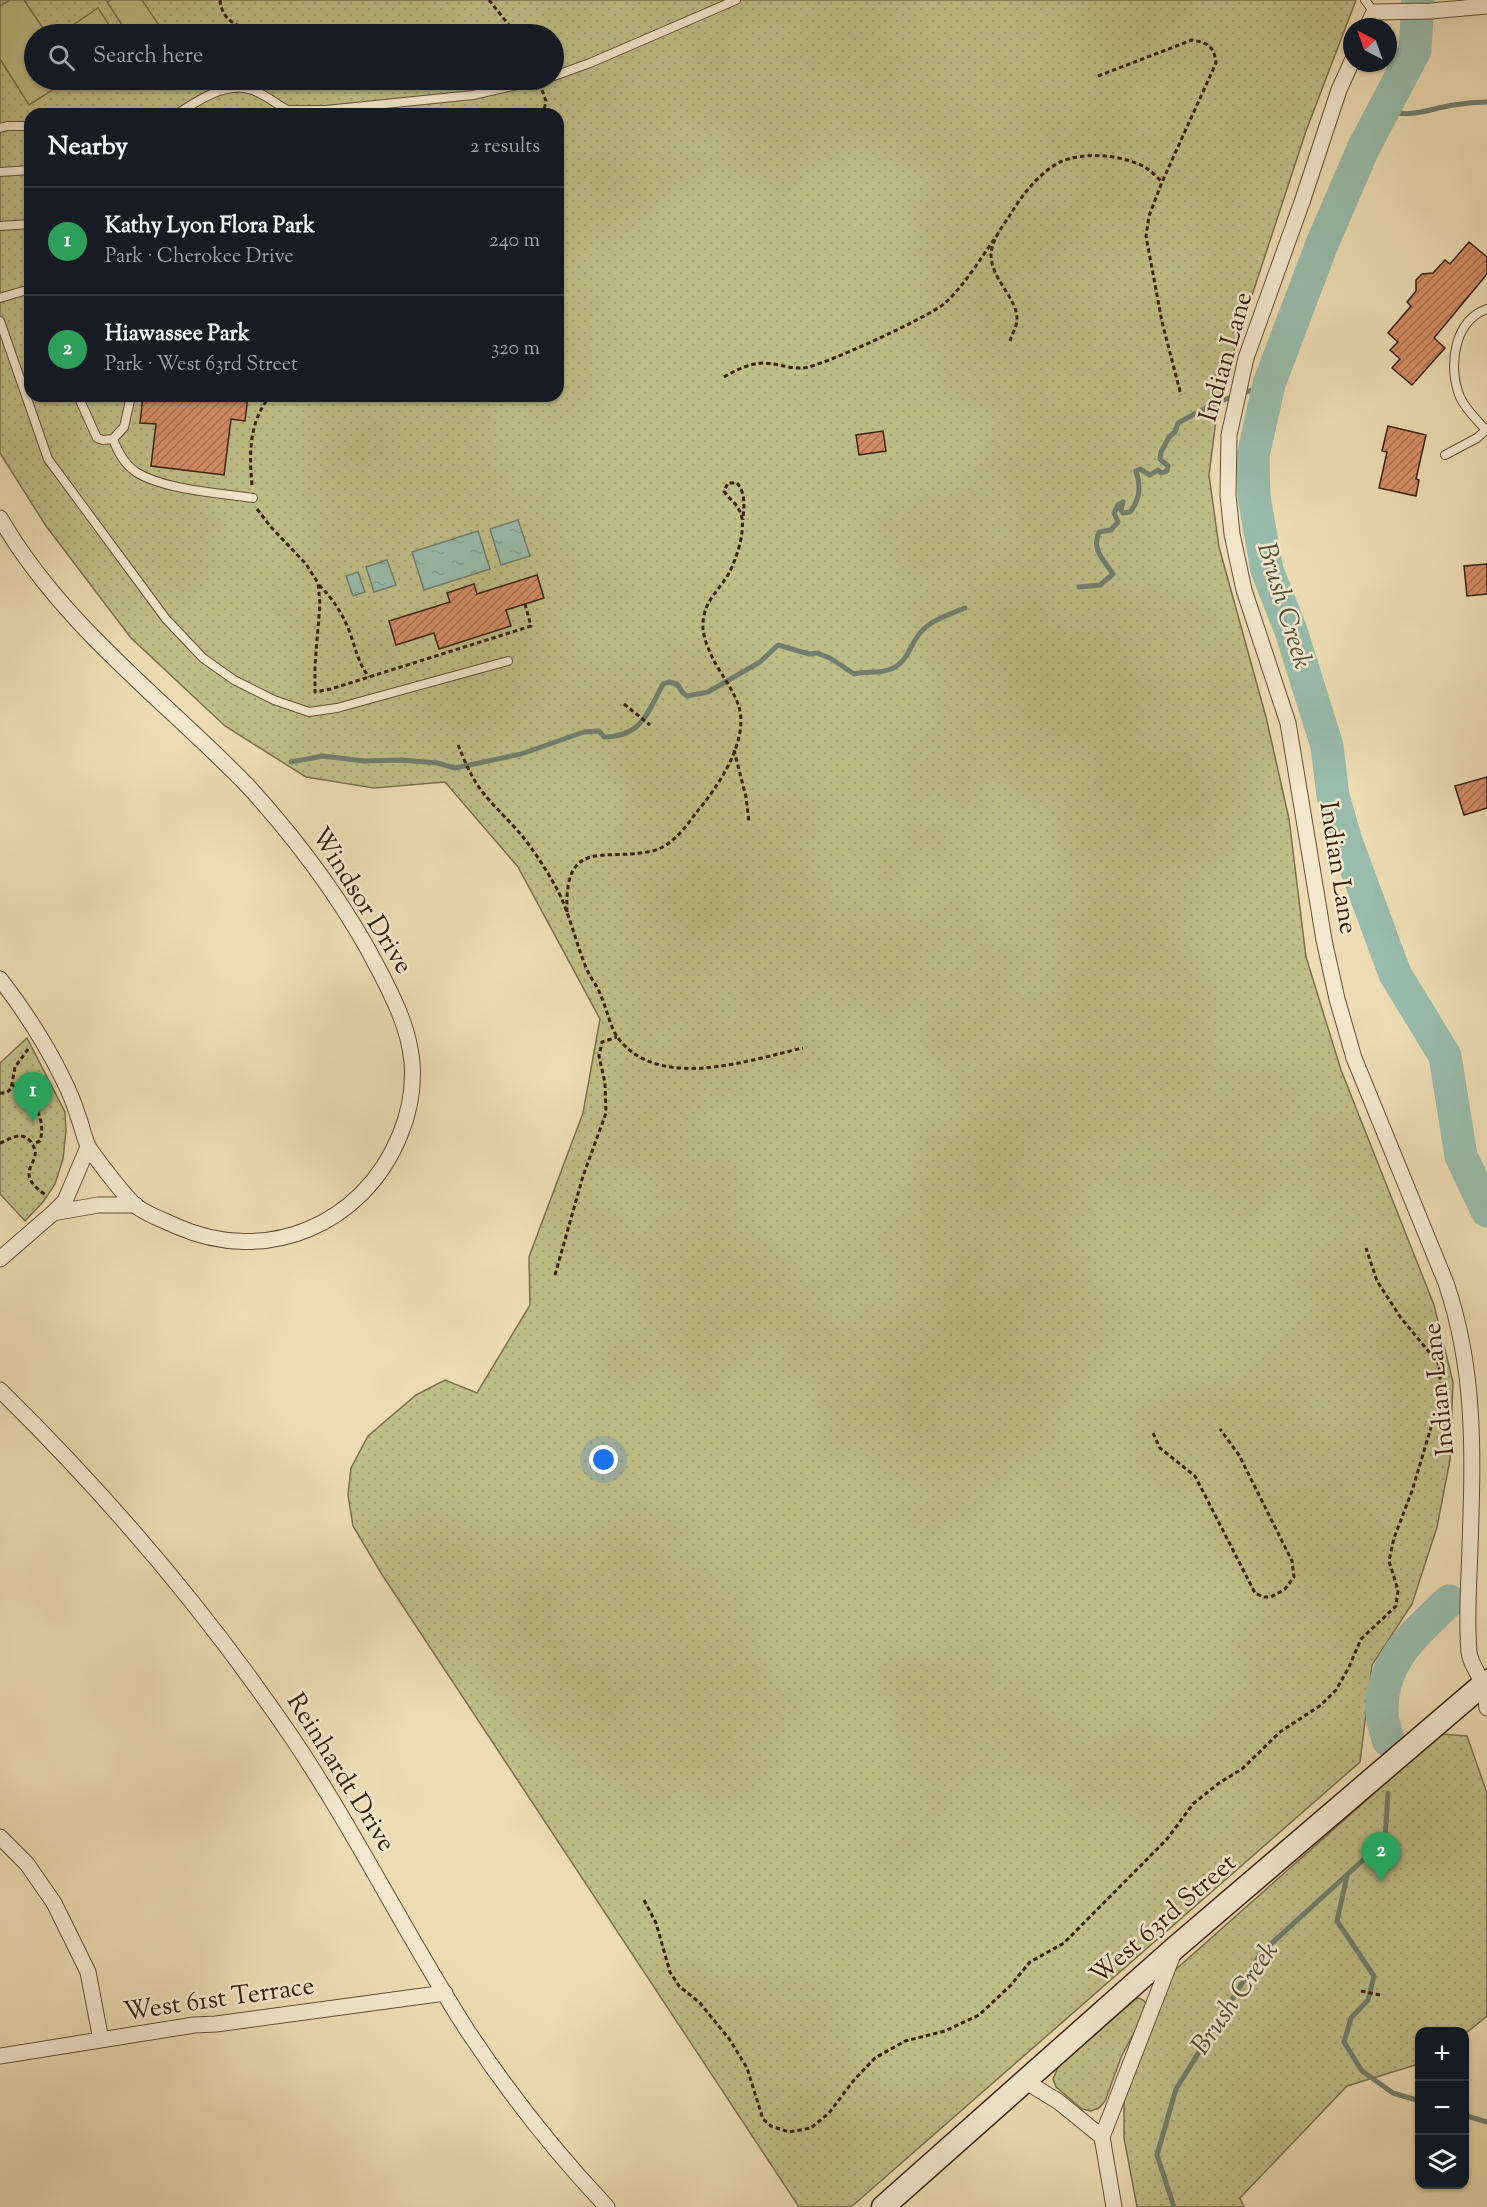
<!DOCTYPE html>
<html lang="en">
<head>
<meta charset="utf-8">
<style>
  body { margin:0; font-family:"Sorts Mill Goudy",serif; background:#242831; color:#f1f3f6 }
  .controls { position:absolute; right:18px; bottom:18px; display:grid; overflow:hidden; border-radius:12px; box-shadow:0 2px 4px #0004 }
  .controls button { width:54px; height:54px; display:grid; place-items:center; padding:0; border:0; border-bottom:2px solid #363941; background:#171b24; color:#f1f3f6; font:30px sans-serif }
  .compass { position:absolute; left:1343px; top:18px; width:54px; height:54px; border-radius:50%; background:#171b24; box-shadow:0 2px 4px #0004; rotate:319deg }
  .you { position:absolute; left:604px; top:1460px; width:21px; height:21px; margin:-15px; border:4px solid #fff; border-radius:50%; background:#1a73e8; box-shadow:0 0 0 9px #1a73e833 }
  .badge { display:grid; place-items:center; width:39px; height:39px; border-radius:50%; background:#7c3aed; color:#fff; font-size:20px; font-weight:700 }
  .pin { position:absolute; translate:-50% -50px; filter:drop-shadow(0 2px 3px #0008) }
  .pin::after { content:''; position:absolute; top:32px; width:21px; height:18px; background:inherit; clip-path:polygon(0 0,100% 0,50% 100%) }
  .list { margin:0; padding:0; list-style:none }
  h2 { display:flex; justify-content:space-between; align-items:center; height:78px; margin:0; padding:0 24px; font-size:26px }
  h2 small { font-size:20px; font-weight:400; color:#9ea1a6 }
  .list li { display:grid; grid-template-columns:39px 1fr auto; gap:18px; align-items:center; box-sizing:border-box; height:108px; padding:0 24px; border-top:2px solid #363941 }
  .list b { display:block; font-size:22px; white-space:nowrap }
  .list p { margin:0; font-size:20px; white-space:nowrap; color:#9ea1a6 }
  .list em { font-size:20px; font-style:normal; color:#9ea1a6 }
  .icon { flex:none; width:33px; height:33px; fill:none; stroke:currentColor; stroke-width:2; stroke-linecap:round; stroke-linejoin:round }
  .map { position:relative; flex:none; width:1487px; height:2207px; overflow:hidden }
  .search { position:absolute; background:#171b24; box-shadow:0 2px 4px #0004; left:24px; top:24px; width:540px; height:66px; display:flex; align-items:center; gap:15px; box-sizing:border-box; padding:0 21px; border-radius:33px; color:#9ea1a6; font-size:22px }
  .panel { position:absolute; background:#171b24; box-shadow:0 2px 4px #0004; left:24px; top:108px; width:540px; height:294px; border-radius:18px }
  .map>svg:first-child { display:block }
  .grass { fill:url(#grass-dots); stroke:#7b704c; stroke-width:1.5; fill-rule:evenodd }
  .garden { fill:#bfbe88; stroke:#7b704c; stroke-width:1.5 }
  .water { fill:url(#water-ripples); stroke:#727e6d; stroke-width:1.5 }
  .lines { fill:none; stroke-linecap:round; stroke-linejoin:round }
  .stream { stroke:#727e6d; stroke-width:5 }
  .river { stroke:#99bcab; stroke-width:33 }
  .building { fill:url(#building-hatch); stroke:#37220f; stroke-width:1.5 }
  .lane-casing { stroke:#645038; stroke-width:10 }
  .street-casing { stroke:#645038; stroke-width:17 }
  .secondary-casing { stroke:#37220f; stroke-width:25 }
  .path { stroke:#37220f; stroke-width:3; stroke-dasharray:4.5 3; stroke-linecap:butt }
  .lane { stroke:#f3e8ce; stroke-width:8 }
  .street { stroke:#f3e8ce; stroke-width:15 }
  .secondary { stroke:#f3e8ce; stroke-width:22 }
  .labels { text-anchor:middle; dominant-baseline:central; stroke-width:5; stroke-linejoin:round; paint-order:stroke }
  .street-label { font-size:26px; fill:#37220f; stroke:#f3e8ce }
  .water-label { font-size:27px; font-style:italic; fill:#54503e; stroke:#f3e8ce }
</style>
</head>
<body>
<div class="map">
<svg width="1487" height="2207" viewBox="0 0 1487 2207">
  <defs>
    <pattern id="grass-dots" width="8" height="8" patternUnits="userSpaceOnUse" patternTransform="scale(1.5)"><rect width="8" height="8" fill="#bfbe88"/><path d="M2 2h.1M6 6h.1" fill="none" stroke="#a5a374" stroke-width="1.8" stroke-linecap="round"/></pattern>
    <pattern id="water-ripples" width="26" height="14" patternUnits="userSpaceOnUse" patternTransform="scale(1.5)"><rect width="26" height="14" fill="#99bcab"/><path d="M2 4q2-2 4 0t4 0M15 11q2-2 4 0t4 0" fill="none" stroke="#84a192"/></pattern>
    <pattern id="building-hatch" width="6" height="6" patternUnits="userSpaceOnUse" patternTransform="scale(1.5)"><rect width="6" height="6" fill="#d48d66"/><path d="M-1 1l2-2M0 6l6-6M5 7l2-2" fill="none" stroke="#ad7352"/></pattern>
  </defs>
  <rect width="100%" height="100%" fill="#eddcb3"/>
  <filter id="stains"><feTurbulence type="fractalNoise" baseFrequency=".00333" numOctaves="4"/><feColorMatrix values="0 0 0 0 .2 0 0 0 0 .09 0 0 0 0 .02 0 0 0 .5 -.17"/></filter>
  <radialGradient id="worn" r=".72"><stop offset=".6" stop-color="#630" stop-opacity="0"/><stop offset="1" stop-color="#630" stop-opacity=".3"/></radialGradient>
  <path class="grass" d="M0 0H1356L1306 131 1219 396 1209 475 1219 547 1266 717 1289 819 1306 957 1341 1070 1434 1305 1453 1382 1450 1460 1437 1527 1412 1604 1372 1665 1360 1762 851 2207H799L381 1573 353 1526 348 1495 351 1468 368 1436 416 1395 445 1380 477 1393 530 1305 529 1257 583 1113 600 1019 518 867 445 782 374 788 306 777 225 726 131 638 46 526 0 453ZM34 34H554V80H34ZM30 114H558V396H30Z
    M27 1038 65 1112 66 1131 63 1159 55 1184 43 1202 25 1221 0 1194V1063Z
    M1441 1734 1467 1736 1487 1793V2016L1465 2034 1464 2032H1420L1419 2064 1347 2086 1240 2198 1244 2207H1137L1124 2138V2098L1174 1971Z
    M1137 1998C1144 1999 1148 2003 1146 2011L1122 2055 1105 2101 1099 2108 1091 2111 1082 2109 1056 2087 1053 2079 1059 2065Z"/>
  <path class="garden" d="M10 0H24L47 34H34V80H68L29 105 0 59V6Z
    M111 0H142L165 34H128L107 2Z
    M98 8 115 34H79L73 25Z"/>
  <path class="water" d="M518 520 530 556 501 565 490 529Z
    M478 531 490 569 424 590 412 552Z
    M387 560 396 585 374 592 366 567Z
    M358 572 365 592 353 596 346 576Z"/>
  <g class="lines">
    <path class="stream" d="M1385 108C1406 121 1431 108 1454 105 1465 103 1476 102 1487 102
      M1079 587 1100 585 1113 574C1104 560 1091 550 1099 532L1111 530 1118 522 1114 513 1118 505 1123 502 1121 510 1123 513 1130 512C1140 500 1141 486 1136 471L1140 469 1150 475 1158 470 1161 473 1167 471 1168 466 1160 459 1161 452 1169 437 1175 432 1178 423 1215 403 1269 384
      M291 762 323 756 364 761 401 760 437 763 455 768 521 754 584 732 599 731 604 737C642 736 647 714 663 684L669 682 677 684 683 693 687 696 708 692 760 662 778 645 809 654 817 653 830 658 854 674C866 671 879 674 891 669 908 662 909 646 920 633 932 619 949 615 965 608
      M1347 1876 1337 1921 1374 1976 1368 2000 1351 2018 1344 2042 1362 2071 1393 2093 1420 2101
      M1464 2115 1487 2122
      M1174 2207 1157 2155 1176 2089 1261 1953 1385 1840 1388 1793"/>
    <path class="river" d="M1418 0 1415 50 1363 149 1322 244 1269 384 1253 456 1254 497 1267 570 1291 631 1327 746 1333 796 1346 841 1395 974 1445 1056 1461 1156 1487 1211
      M1388 1740C1386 1731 1382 1721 1382 1713 1380 1661 1415 1634 1449 1601"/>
  </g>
  <path class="building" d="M1469 242 1487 257V274L1434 338 1445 348 1412 385 1392 368 1400 359 1390 350 1398 342 1388 333 1411 306 1407 302 1416 291V280L1422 274 1433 273 1445 260 1450 264Z
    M143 396H248L245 421 231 419 224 475 151 466 156 424 140 423Z
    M1388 426 1426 435 1416 479 1419 480 1416 496 1379 488 1387 452 1382 451Z
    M883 431 886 451 859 455 856 435Z
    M1487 564V594L1467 596 1464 566Z
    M537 575 544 598 506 610 511 626 439 649 434 633 396 645 389 621 450 602 447 593 474 584 477 594Z
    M1487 777V808L1464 815 1455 786Z"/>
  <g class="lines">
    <g class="lane-casing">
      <path id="lane" d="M1365 0 1374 12
        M554 76 590 63 736 0
        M177 114C197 101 223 83 249 89 262 92 275 103 287 110
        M280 114 287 110H326L473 95 539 80
        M0 128 7 126H30
        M0 172 30 170
        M0 226 30 224
        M0 298 30 289
        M0 321 48 459 166 619 203 658 234 680 274 700 309 712 337 708 508 661
        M78 396 97 438 103 440 113 439C118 452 124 464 136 472 164 490 220 493 253 498
        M1486 430C1477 420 1466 410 1460 397 1448 368 1453 321 1487 309
        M113 439 124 427 131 396
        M1445 455 1477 438 1487 429"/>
    </g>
    <g class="street-casing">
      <path id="street" d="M1367 27 1374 12 1431 11 1487 6
        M1352 61 1339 90 1302 202 1246 358 1229 435 1228 495 1232 534 1244 590 1288 723 1324 940 1337 999 1354 1058 1446 1283C1476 1371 1473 1455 1470 1547 1469 1582 1466 1617 1469 1652 1470 1664 1480 1674 1483 1686 1485 1693 1486 1701 1487 1708
        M0 518C62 625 162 698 247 785 298 841 344 902 379 970 394 999 409 1029 412 1062 414 1086 409 1113 400 1135 363 1226 265 1266 176 1226 163 1220 148 1215 136 1206 126 1198 97 1160 89 1148 84 1139 82 1126 78 1116 74 1103 69 1091 63 1079 46 1044 24 1010 0 979
        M53 1213 98 1205H136
        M0 1259 53 1213 65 1201 88 1147
        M0 1390C109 1497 207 1612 293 1739 356 1833 406 1935 467 2030 508 2092 556 2153 607 2207
        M0 1837 27 1864 54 1903 88 1972 101 2040
        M0 2056 194 2025 216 2024 445 1993
        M1025 2081 1059 2102 1102 2137
        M1114 2207 1102 2137 1174 1952"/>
    </g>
    <g class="secondary-casing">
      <path id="secondary" d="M883 2207 1176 1947 1487 1681"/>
    </g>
    <path class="path" d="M220 0C223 25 239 24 258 34
      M489 0 516 34
      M1098 76 1192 40C1208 43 1214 46 1216 63L1162 182 1149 216 1146 236 1162 322 1181 395
      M542 90 546 101 543 114
      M1010 341C1012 334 1017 326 1017 319 1017 298 992 280 991 256 991 241 1002 227 1010 215 1022 195 1039 173 1060 162 1084 151 1122 155 1145 167 1151 171 1157 177 1162 182
      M724 377C736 370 748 364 762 363 776 363 790 369 803 368 821 367 931 316 945 303 966 284 981 257 998 234
      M252 485C249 453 249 422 270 396
      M257 509 270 526 306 564 318 583 320 604 315 665V692L331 689 531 626 525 604
      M319 585C333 599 343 614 350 633 356 649 358 663 369 677
      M624 704 650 725
      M458 745C462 754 466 765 471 774 483 798 506 816 523 837 536 854 548 872 558 891 571 917 576 945 588 972 592 980 598 987 601 996 607 1009 610 1027 618 1038 659 1092 749 1060 803 1048
      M734 750 746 797 749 822
      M567 912C564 836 604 862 652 851 671 847 685 828 696 813 717 788 749 742 739 707 734 691 721 674 713 659 707 646 700 631 704 616 707 598 721 588 729 573 737 558 749 523 738 508 734 501 728 498 724 491L728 483H737C746 494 744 506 743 520
      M12 1085C32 1095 47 1119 40 1141L33 1144
      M0 1093H6L11 1089 15 1067 29 1048
      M0 1143C11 1139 21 1130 31 1142 34 1147 36 1150 35 1155 34 1162 29 1167 29 1174 29 1183 40 1191 47 1196
      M555 1275 583 1176 606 1113 605 1083 599 1056 602 1042 617 1037
      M1153 1433 1160 1448 1195 1476 1255 1593 1263 1597H1271L1285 1589 1294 1577 1292 1561 1239 1455 1220 1429
      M644 1900 656 1923 670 1972 679 1986 700 2003 730 2040 747 2068 763 2119 771 2126 789 2132 811 2128 829 2113 854 2080 875 2058 905 2041 945 2031 979 2015 1010 1986 1030 1962 1064 1943 1167 1839 1193 1804 1219 1783 1242 1769 1280 1732 1321 1705 1336 1690 1349 1667 1361 1639 1396 1606 1398 1590 1389 1561 1394 1538 1412 1491 1441 1394 1439 1364 1401 1318 1377 1281 1366 1248
      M1361 1991 1380 1995"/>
    <use href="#lane" class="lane"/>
    <use href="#street" class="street"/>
    <use href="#secondary" class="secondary"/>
  </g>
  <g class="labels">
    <g class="street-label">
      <text transform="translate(1227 357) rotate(-74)">Indian Lane</text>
      <text transform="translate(1337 868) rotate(81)">Indian Lane</text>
      <text transform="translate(361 901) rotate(58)">Windsor Drive</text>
      <text transform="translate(1440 1389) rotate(-96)">Indian Lane</text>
      <text transform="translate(340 1773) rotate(58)">Reinhardt Drive</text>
      <text transform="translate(1164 1920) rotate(-41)">West 63rd Street</text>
      <text transform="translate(219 2000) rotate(-8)">West 61st Terrace</text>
    </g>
    <g class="water-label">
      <text transform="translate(1283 606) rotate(73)">Brush Creek</text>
      <text transform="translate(1236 1999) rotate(-55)">Brush Creek</text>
    </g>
  </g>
  <rect width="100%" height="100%" filter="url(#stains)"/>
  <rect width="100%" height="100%" fill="url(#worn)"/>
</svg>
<div class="controls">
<button>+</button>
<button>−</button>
<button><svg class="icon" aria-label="layers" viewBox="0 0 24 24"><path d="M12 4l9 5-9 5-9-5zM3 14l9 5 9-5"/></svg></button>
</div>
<svg class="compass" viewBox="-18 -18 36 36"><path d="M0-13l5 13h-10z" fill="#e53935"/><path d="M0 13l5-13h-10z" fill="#9ea1a6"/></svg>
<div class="you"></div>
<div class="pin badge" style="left:33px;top:1122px;background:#2e9e5b">1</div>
<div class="pin badge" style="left:1381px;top:1882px;background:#2e9e5b">2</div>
<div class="search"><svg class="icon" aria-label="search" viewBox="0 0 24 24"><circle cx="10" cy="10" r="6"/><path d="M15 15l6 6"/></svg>Search here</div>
<section class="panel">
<h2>Nearby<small>2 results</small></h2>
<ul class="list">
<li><span class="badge" style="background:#2e9e5b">1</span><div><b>Kathy Lyon Flora Park</b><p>Park · Cherokee Drive</p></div><em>240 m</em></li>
<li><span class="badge" style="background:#2e9e5b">2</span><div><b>Hiawassee Park</b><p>Park · West 63rd Street</p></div><em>320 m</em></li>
</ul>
</section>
</div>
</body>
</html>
